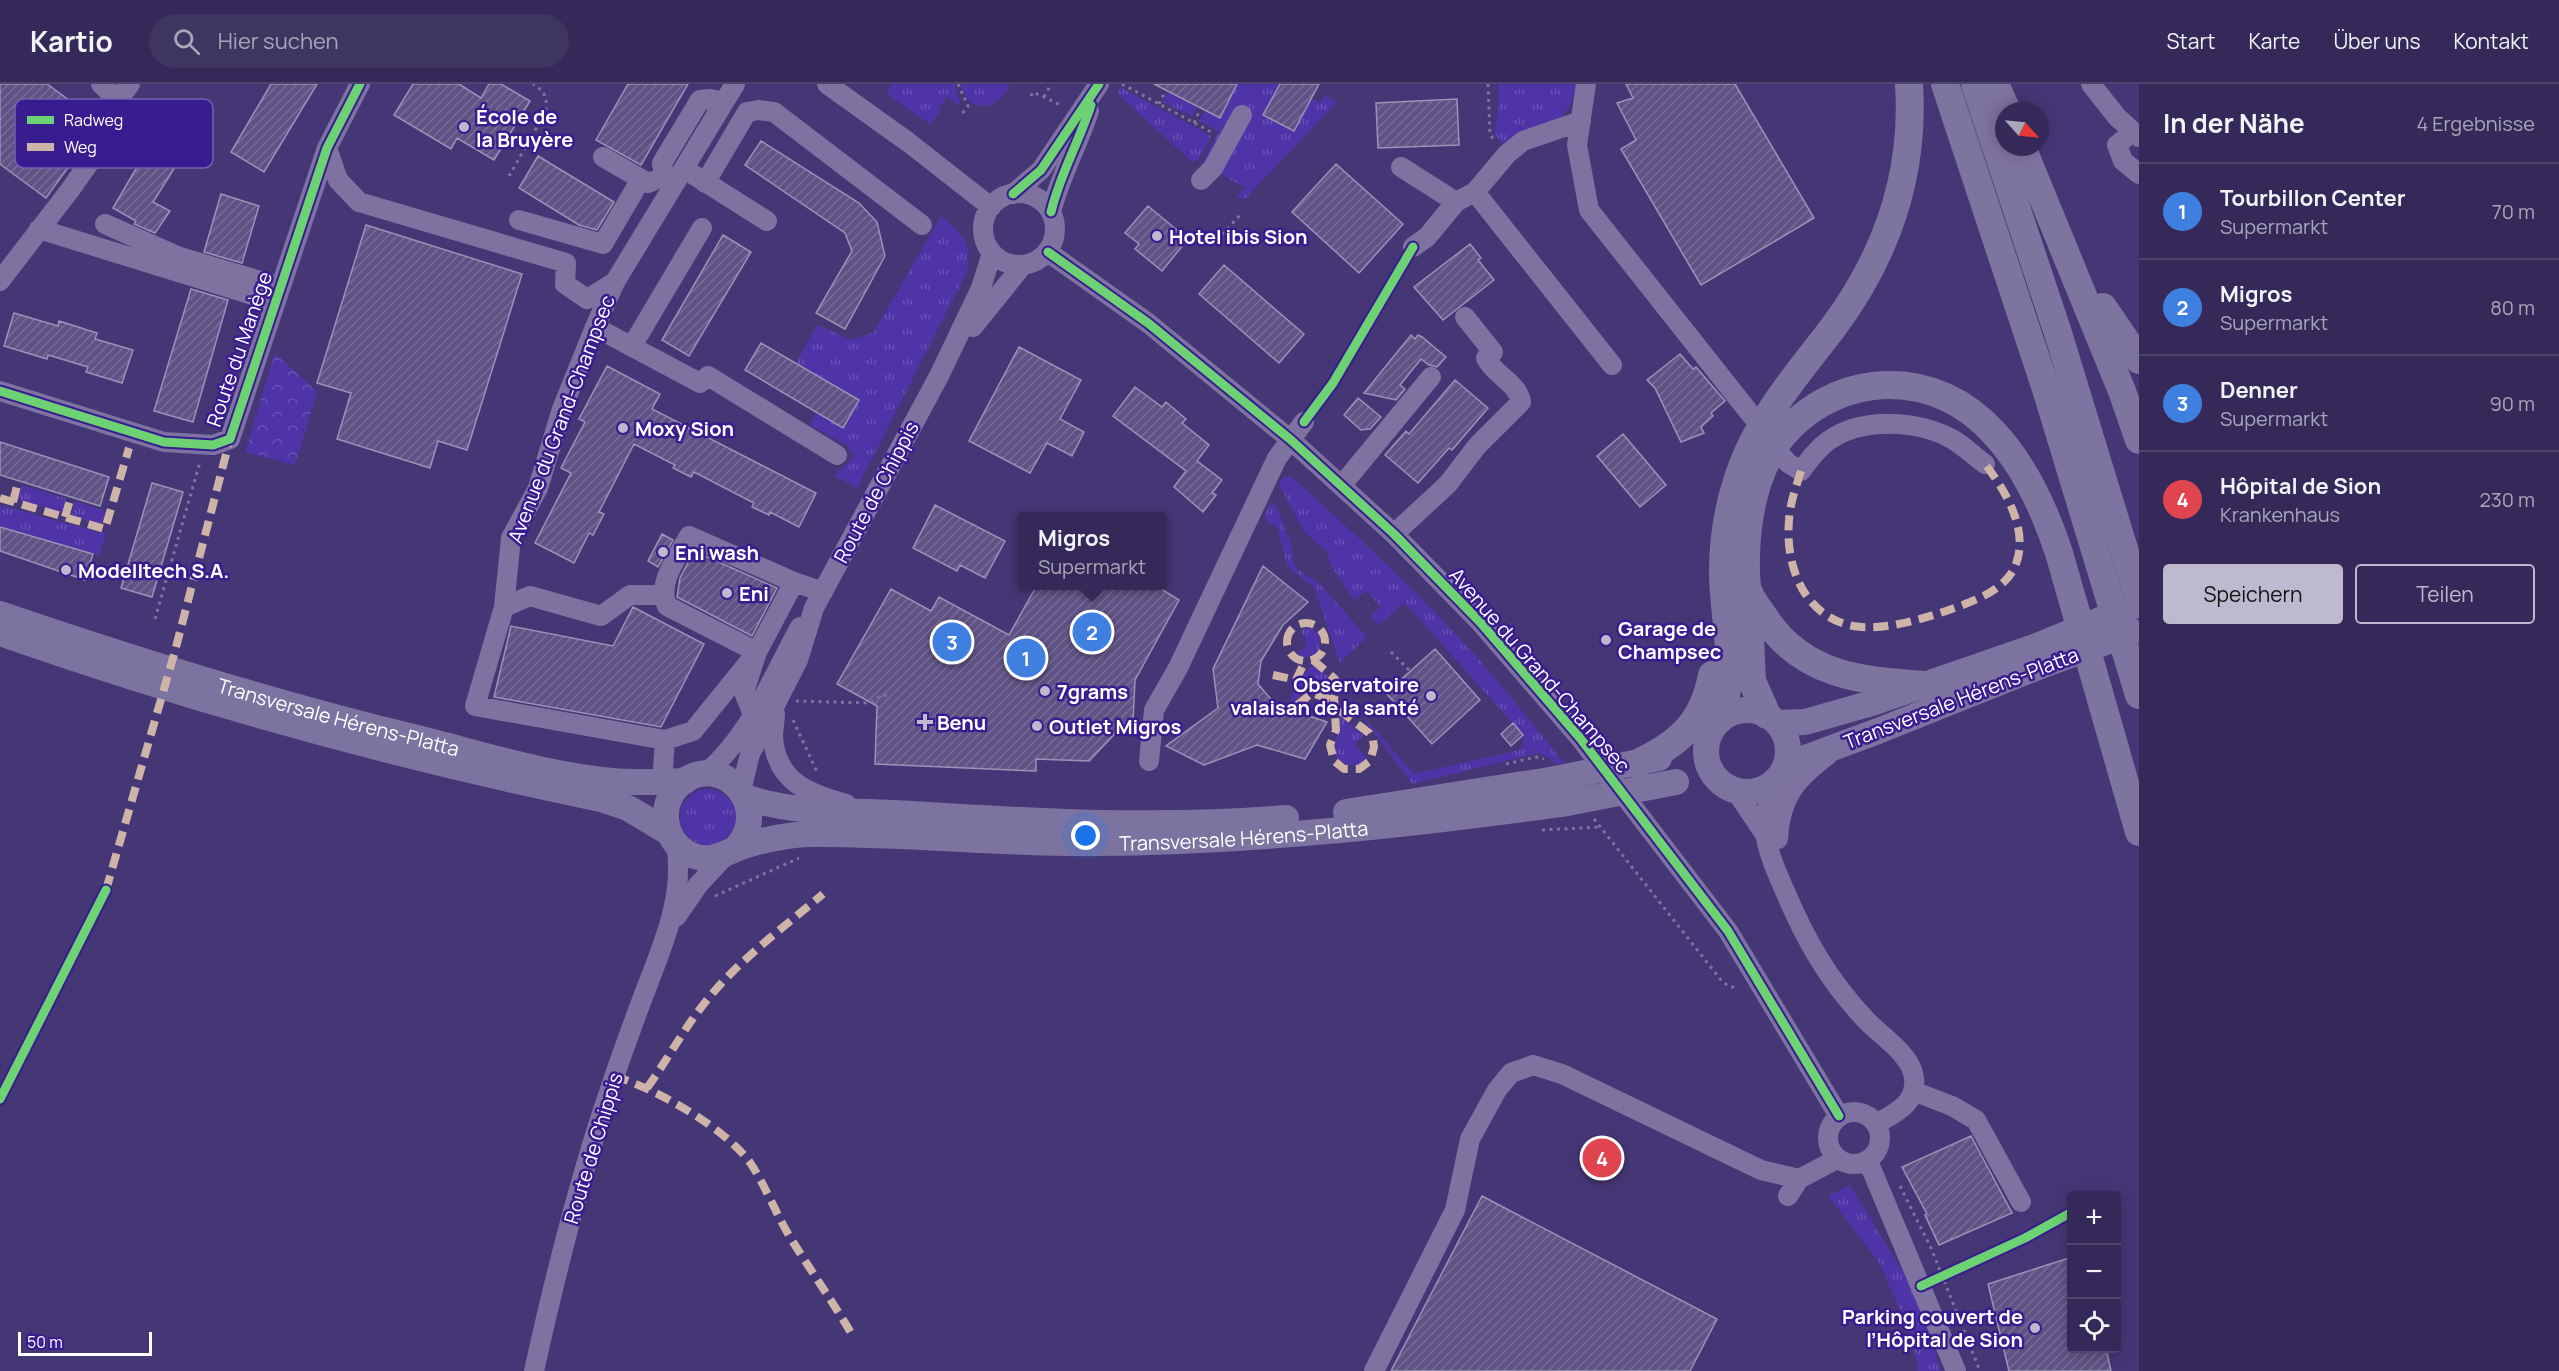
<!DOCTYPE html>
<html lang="de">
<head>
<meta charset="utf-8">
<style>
  body { margin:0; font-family:Manrope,sans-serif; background:#3f3561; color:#f1f3f6 }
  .controls { position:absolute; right:18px; bottom:18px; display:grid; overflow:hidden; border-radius:6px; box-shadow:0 3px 15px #0003 }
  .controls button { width:54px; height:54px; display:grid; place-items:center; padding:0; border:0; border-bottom:2px solid #4e456e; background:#342958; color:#f1f3f6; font:30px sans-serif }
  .compass { position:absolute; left:1995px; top:18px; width:54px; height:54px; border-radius:50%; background:#342958; box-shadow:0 3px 15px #0003; rotate:117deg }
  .scale { position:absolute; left:18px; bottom:15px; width:134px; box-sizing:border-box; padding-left:6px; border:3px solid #fff; border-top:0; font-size:16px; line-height:21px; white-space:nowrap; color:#fff; -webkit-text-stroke:4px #381c90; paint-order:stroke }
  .you { position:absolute; left:1086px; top:752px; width:21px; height:21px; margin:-15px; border:4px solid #fff; border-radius:50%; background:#1a73e8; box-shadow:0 0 0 9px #1a73e833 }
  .badge { display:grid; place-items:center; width:39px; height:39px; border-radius:50%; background:#beb9cf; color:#fff; font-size:20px; font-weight:700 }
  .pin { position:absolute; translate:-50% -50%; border:3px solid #fff; box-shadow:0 2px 6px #0006 }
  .popup { position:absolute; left:1017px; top:428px; width:150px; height:78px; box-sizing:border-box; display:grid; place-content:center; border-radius:6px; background:#342958; filter:drop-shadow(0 2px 4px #0005); font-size:20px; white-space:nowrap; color:#a9a6ba }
  .popup b { font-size:22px; color:#f1f3f6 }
  .popup::after { content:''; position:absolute; left:50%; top:100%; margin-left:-12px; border:12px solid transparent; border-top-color:#342958 }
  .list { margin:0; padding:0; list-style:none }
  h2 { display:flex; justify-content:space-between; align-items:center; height:78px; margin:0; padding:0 24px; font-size:26px }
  h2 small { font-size:20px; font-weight:400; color:#a9a6ba }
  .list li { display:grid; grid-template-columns:39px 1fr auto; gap:18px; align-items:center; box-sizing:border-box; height:96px; padding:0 24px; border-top:2px solid #4e456e }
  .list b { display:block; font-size:22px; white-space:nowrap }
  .list p { margin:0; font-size:20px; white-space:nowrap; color:#a9a6ba }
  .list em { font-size:20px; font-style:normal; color:#a9a6ba }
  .actions { display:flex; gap:12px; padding:18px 24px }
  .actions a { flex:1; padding:14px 0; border:2px solid #beb9cf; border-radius:6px; text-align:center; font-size:21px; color:#beb9cf }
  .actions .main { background:#beb9cf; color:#111 }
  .icon { flex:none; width:33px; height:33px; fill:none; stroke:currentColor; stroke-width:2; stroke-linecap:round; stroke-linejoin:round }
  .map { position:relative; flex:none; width:2139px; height:1287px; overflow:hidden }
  header { display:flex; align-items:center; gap:36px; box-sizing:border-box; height:84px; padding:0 30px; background:#342958; border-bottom:2px solid #4e456e }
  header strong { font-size:28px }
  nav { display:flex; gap:33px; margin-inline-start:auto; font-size:21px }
  .search { width:420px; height:54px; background:#3f3561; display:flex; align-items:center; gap:15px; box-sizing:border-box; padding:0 21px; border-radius:33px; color:#a9a6ba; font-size:22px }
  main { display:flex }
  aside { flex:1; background:#342958 }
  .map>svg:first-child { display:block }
  .grass { fill:url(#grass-tufts) }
  .forest { fill:url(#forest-crowns) }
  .building { fill:url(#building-hatch); stroke:#9b93b7; stroke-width:1.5 }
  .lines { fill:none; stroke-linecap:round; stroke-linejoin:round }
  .path { stroke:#7e73a0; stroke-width:3; stroke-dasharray:3 4.5; stroke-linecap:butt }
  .minor { stroke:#7e73a0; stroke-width:20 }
  .major { stroke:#7d73a0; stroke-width:26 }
  .highway { stroke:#7e74a0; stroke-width:28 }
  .major-bridge { stroke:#7d73a0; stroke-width:26 }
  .quiet { stroke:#ceb3a9; stroke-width:8; stroke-dasharray:15 8; stroke-linecap:butt }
  .cycleway-casing { stroke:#381c90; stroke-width:13 }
  .cycleway { stroke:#6cd273; stroke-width:9 }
  .poi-dot { fill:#beb9cf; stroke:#381c90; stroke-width:2 }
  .labels { text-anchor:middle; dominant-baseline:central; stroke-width:5; stroke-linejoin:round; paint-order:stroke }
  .poi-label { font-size:20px; font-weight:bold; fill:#fff; stroke:#381c90; text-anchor:start }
  .street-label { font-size:20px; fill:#fff; stroke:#381c90 }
  .key { fill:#381c90; stroke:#7460b1; stroke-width:1.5 }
  .key-label { font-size:16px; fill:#fff }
</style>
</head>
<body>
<header>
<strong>Kartio</strong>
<div class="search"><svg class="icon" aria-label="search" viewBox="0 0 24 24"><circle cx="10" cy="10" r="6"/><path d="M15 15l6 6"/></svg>Hier suchen</div>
<nav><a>Start</a><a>Karte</a><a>Über uns</a><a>Kontakt</a></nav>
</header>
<main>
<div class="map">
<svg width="2139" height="1287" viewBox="0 0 2139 1287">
  <defs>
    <pattern id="grass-tufts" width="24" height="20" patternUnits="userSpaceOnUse" patternTransform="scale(1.5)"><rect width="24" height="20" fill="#4e34a7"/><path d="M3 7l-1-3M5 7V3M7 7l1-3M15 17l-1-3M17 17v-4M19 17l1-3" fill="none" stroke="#6952b4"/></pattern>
    <pattern id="forest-crowns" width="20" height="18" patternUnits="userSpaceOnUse" patternTransform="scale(1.5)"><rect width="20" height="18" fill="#4e34a7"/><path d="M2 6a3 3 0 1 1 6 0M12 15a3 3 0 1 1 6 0" fill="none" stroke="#6952b4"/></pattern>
    <pattern id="building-hatch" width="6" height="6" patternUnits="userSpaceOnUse" patternTransform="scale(1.5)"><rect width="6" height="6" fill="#5f5385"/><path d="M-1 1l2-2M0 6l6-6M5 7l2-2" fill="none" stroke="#776d97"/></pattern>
  </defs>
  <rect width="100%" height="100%" fill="#453775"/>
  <path class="grass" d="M891 0H954L960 18 959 21 947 13 938 24 941 26 931 41 887 10Z
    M961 0H1010C1000 27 968 32 961 0Z
    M1237 0H1280L1263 31 1294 47 1311 15 1320 19 1324 11 1337 18 1245 115 1236 114 1245 104 1206 81H1201L1219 47 1199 37 1205 26 1220 33Z
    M1498 0H1577L1570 21 1558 38 1503 60 1494 50 1498 26Z
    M1120 3 1211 52 1199 75 1192 78 1120 12 1118 7Z
    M1168 7 1197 22 1192 33 1163 18Z
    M941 132C963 151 974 160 966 190L857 404 834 392 855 371 849 367 850 363 810 341 817 328 844 343 859 316 796 279 817 241 851 256 874 248Z
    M1288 392 1292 393C1350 446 1408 498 1461 556 1498 595 1531 638 1564 679L1555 680 1548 673 1538 669 1412 700 1356 624 1414 690 1520 666 1523 661V651L1408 522 1403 520 1379 541 1370 532 1381 523 1366 507 1354 516 1330 480 1327 467 1316 459 1304 447 1279 401 1284 393Z
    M22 401 67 415 62 428 18 416Z
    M75 417 106 427 102 441 71 432Z
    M1270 419 1277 423 1291 460 1294 479 1298 486 1319 499 1367 553 1340 579 1314 504 1287 482 1278 445 1264 434Z
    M0 421 106 450 99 471 0 443Z
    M1308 542 1320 551V565C1313 574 1306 576 1297 570L1305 562 1306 556 1301 547Z
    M1312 582C1321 584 1329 592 1334 599L1333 607 1327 609 1309 602 1293 619H1289C1291 611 1306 585 1312 582Z
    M1340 632 1363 651 1355 660 1367 675 1359 681H1346L1336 672C1333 658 1341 646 1340 632Z
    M680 733a28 28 0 1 1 56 0a28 28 0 1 1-56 0Z
    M1850 1101 1917 1211 1941 1287H1918L1913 1256 1879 1178 1828 1112Z"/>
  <path class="forest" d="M275 269 317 308 295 381 245 368Z"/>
  <path class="building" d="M0 0H47L100 39 46 114 0 80Z
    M271 0H317L264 88 231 68Z
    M413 0H459L481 14 489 0H501L530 17 494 76 457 54 451 65 394 31Z
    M628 0H688L641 81 596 56Z
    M1154 0H1237L1220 34Z
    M1280 0H1319L1294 47 1263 31Z
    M1626 0H1735L1814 134 1701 201 1621 65 1636 56 1617 19 1633 14Z
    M1457 15 1459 61 1378 64 1376 19Z
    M174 34 197 48 153 118 170 127 155 149 134 140 136 137 113 124 134 88Z
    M761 57 859 119 877 138 885 172 845 245 816 229 852 167 845 149 745 81Z
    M538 72 614 118 597 146 579 141 519 104Z
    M1336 80 1403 140 1359 189 1292 128Z
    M221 110 259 122 242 179 204 168Z
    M1148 122 1188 155 1162 187 1135 165 1139 160 1125 149Z
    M366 141 522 190 467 366 438 357 430 384 337 355 351 309 317 299Z
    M723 151 751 168 689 272 662 256Z
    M1470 160 1481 174 1478 176 1494 196 1443 236 1414 203Z
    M1224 181 1304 250 1279 279 1199 210Z
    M191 205 228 216 193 338 154 327Z
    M14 229 58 242 59 237 97 249 95 255 133 266 122 299 86 288 88 283 48 271 47 275 4 262Z
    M1411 251 1415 255 1418 251 1422 253 1446 273 1437 283 1429 281 1421 275 1400 301 1405 305 1396 316 1364 309Z
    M761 259 859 316 843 344 745 286Z
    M1019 263 1081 296 1060 335 1084 348 1072 372 1047 359 1030 389 969 357Z
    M1680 270 1693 285 1696 283 1725 317 1711 329 1713 332 1701 343 1704 349 1681 358 1655 304 1647 296Z
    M607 282 660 310 652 325 816 409 799 443 770 428 769 431 752 423 754 419 694 388 691 393 673 384 675 381 634 360 599 428 604 430 593 451 589 449 574 479 535 459 571 389 561 384 585 338 579 335Z
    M1455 296 1488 324 1452 366 1449 364 1418 399 1385 371 1406 347 1409 350Z
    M1135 303 1162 323 1166 318 1186 335 1182 339 1209 361 1197 377 1222 396 1212 409 1216 411 1203 428 1174 403 1186 387 1113 332Z
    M1358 314 1381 333 1370 345 1361 346 1344 331Z
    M1623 350 1666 401 1640 423 1597 372Z
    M0 358 109 393 100 422 0 391Z
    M152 399 183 408 152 513 121 504Z
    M935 421 1005 457 985 494 960 481 957 487 913 464Z
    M0 443 93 470 85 496 0 467Z
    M662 450 673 456 658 483 648 477Z
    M694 467 777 504 752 552 677 513 680 494Z
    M1263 482 1308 518 1283 541 1261 577 1258 600 1276 621 1327 638 1305 675 1257 661 1204 681 1166 662 1218 624 1213 585Z
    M1037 501H1155L1179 516 1135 596 1133 637H1127L1089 677 1036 675V687L875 680 877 622 837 600 891 505 931 527 939 513 1009 551Z
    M633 523 704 560 661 643 494 613 511 542 613 562Z
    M1435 565 1480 616 1432 660 1386 609Z
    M1513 639 1523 651 1511 662 1501 650Z
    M1971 1052 2012 1129 1939 1161 1925 1131 1927 1130 1902 1083Z
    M1482 1112 1717 1235 1690 1287H1391Z
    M2072 1173V1264H2106L2111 1287H2009L1988 1200Z"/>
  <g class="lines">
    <path class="path" d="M958 0 968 22 962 30
      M1122 0 1213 49
      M1488 0 1490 50 1495 58
      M1031 12 1033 8 1063 22
      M1044 13 1051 0
      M1159 20 1164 10
      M1194 39 1199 28
      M509 92 545 29C548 15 546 8 533 0
      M1217 156 1241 130
      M155 535 200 378
      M1391 568 1410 587
      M796 617 870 619 882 611 891 612
      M793 636 818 690
      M1506 680 1536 673 1544 675
      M1594 735 1721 896 1728 902 1737 904
      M1542 746 1601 743
      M715 812 799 774
      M1900 1102 1931 1164 1980 1287"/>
    <path class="minor" d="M735 0 615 198 595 243 562 325 538 404 511 454 504 523 475 622 665 656 693 647 757 568 794 498
      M827 0 908 58 991 123
      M1586 0 1577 61 1589 126 1752 332
      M2091 0 2117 33 2139 53
      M118 16 130 0
      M1581 37 1523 57 1507 70 1475 108 1612 281
      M2132 48 2117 61 2123 77 2139 90
      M327 64 338 96 359 118 566 179 565 200 587 215 615 198
      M603 73 648 99 653 97
      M1401 83 1456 118
      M694 91 767 137
      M1201 96 1213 84 1242 31
      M705 99 747 28 758 26 774 28 922 141
      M674 100 664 93 662 79 700 16 710 15 724 18
      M983 145a36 36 0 1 1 72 0a36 36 0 1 1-72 0Z
      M1013 110 1041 86 1099 0
      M1051 128C1060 92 1078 61 1089 27
      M519 136 603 160 641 95
      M105 140 177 172 280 203
      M39 145 275 218
      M1413 163 1427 153 1456 118 1475 108
      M1048 168 1148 239 1291 356 1394 450 1480 538 1580 654 1728 847 1839 1032
      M0 197 70 106 116 41 124 22 101 0
      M595 243 700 299 708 292 837 371
      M973 243 1022 182
      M632 262 702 144
      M0 307 164 358 213 361 230 355 327 64 360 0
      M1781 371 1788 379 1801 387C1809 376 1817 365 1828 357 1862 333 1917 336 1952 355 1964 362 1974 372 1985 380
      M1342 401 1431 293
      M1394 450 1448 400 1477 362 1521 318C1518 299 1494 291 1486 274L1493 268 1465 233
      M504 523 530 512 601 532 630 511H663
      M775 629C775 637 773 645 773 653 776 698 809 710 846 720
      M753 631 744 608 757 568 667 522C657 498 677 474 689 452L794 498 823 508
      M1149 677 1154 626 1178 584 1277 374 1304 338
      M705 690C752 649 770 597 800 543
      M1776 696C1770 714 1763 735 1766 754 1769 772 1777 789 1784 805 1805 855 1828 896 1866 936 1881 952 1912 971 1914 994 1917 1020 1895 1029 1876 1040
      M662 698 665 656
      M1735 706 1766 752
      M741 707 750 670 798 576 814 524 939 292 981 204 992 169
      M1778 755C1780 713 1796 695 1828 671
      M676 833 698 801 727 770
      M1913 1007 1952 1022 1976 1036 2021 1118
      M1828 1054a26 26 0 1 1 52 0a26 26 0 1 1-52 0Z
      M1868 1077 1956 1287
      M1788 1112 1799 1095 1837 1075
      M534 1287C553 1201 574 1116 601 1032 613 995 626 958 640 921 659 869 686 816 676 759
      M1374 1287 1455 1126 1470 1055 1497 1006 1511 989 1533 981 1562 990 1761 1086 1799 1095"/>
    <g class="major">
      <path id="s1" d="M0 530C138 577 276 620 417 654 481 670 547 691 612 697 637 699 661 698 685 697"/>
      <path d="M0 549C197 618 397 673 601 715L628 724 668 748"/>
      <circle cx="1747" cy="667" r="41"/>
      <path d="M1778 639 1805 638 1872 619 2037 562"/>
      <path d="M1784 685 1800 676 1878 647 2043 581"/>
      <path d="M745 713C794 730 843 726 894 729 1024 737 1155 745 1286 734"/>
      <path d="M1346 728 1550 696"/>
      <path id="s2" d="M735 765C775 724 721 665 680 700 656 721 664 762 694 772 711 778 721 771 736 765 755 757 791 750 812 750 905 749 999 760 1093 759 1252 758 1409 741 1567 719"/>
    </g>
    <path class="highway" d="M1945 0 2046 305 2139 611
      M1975 0 2058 249 2139 514
      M1995 0 2007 27
      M2022 63 2122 307 2139 356
      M2103 223 2139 276
      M1748 507 1752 597 1767 631
      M1925 601C1862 597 1803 592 1765 534 1759 525 1749 513 1747 503 1745 484 1746 462 1748 443 1752 412 1762 376 1783 351 1805 325 1838 306 1873 302 1977 291 2031 384 2059 469L2139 748
      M1719 636C1722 625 1726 613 1728 601 1733 564 1723 525 1723 488 1723 456 1728 424 1738 394 1756 337 1796 292 1832 245 1886 173 1915 91 1909 0
      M1636 680C1679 660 1703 639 1712 591"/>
    <path class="major-bridge" d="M2037 562 2139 520
      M2043 581 2133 548
      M1550 696 1659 674
      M1567 719 1676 698"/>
    <path class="quiet" d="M1801 387C1796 403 1790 419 1789 436 1785 481 1803 532 1853 542 1882 547 1919 536 1946 527 1971 518 2006 507 2016 480 2029 445 2005 406 1985 380
      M0 414 105 445 129 364
      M13 418 18 398
      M65 433 70 416
      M1287 558a19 19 0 1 1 38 0a19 19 0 1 1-38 0Z
      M1313 576 1335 595 1337 603 1334 614 1336 646 1330 661 1334 677 1344 685H1359L1370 677 1374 663 1373 656 1369 649 1335 623
      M1273 591 1296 596 1305 577
      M1297 621 1312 609 1335 617
      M106 806 175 567 230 355
      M614 992C656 1005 722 1042 749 1077 765 1100 777 1133 793 1158 813 1190 835 1221 854 1254
      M647 1004C668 975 684 944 707 916 740 875 783 844 823 810"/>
    <g class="cycleway-casing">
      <path id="cycleway" d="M1013 110 1041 86 1099 0
        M1051 128C1060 90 1079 58 1091 21
        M1048 168 1148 239 1291 356 1394 450 1480 538 1580 654 1728 847 1839 1032
        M0 307 164 358 213 361 230 355 327 64 360 0
        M1304 338 1333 299 1413 163
        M0 1015 106 806
        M1921 1202 2025 1154 2072 1128"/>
    </g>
    <use href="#cycleway" class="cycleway"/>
  </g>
  <g class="poi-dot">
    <circle cx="464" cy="43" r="6"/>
    <circle cx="1157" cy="152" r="6"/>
    <circle cx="623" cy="344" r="6"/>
    <circle cx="663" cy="468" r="6"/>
    <circle cx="66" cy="486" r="6"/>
    <circle cx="727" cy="509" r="6"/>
    <circle cx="1606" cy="556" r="6"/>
    <circle cx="1045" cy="607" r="6"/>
    <circle cx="1431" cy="612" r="6"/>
    <path d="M922 629h6v6h6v6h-6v6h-6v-6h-6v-6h6z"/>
    <circle cx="1037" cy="642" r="6"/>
    <circle cx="2035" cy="1244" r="6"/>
  </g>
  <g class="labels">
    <g class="poi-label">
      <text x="476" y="32">École de<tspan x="476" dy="23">la Bruyère</tspan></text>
      <text x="1169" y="152">Hotel ibis Sion</text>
      <text x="635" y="344">Moxy Sion</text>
      <text x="675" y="468">Eni wash</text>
      <text x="78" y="486">Modelltech S.A.</text>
      <text x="739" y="509">Eni</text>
      <text x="1618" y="544">Garage de<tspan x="1618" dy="23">Champsec</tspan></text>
      <text x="1419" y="600" text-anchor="end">Observatoire<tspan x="1419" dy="23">valaisan de la santé</tspan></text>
      <text x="1057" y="607">7grams</text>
      <text x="937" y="638">Benu</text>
      <text x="1049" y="642">Outlet Migros</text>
      <text x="2023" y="1232" text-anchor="end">Parking couvert de<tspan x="2023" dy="23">l’Hôpital de Sion</tspan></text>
    </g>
    <g class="street-label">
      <text transform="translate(239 265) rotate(-71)">Route du Manège</text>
      <text transform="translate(561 335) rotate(-69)">Avenue du Grand-Champsec</text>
      <text transform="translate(876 408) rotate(-62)">Route de Chippis</text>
      <text transform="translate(1540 586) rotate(49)">Avenue du Grand-Champsec</text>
      <text transform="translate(1961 614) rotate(-21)">Transversale Hérens-Platta</text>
      <text stroke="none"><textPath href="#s1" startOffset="354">Transversale Hérens-Platta</textPath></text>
      <text stroke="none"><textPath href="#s2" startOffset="774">Transversale Hérens-Platta</textPath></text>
      <text transform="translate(593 1064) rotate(-73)">Route de Chippis</text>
    </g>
  </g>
  <rect x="15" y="15" width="198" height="69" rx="9" class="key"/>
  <rect x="27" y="32" width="27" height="8" fill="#6cd273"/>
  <rect x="27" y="59" width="27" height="8" fill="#ceb3a9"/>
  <g class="key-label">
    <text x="64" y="42">Radweg</text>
    <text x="64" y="69">Weg</text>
  </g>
</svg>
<div class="controls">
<button>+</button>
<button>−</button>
<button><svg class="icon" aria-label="locate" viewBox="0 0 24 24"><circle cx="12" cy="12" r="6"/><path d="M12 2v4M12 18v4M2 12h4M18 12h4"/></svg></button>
</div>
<svg class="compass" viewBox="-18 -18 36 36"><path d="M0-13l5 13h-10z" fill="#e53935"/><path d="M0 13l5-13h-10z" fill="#a9a6ba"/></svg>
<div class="scale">50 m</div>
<div class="you"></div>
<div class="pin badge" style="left:1026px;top:574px;background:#3f7fe0">1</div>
<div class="pin badge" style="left:1092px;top:548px;background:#3f7fe0">2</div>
<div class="popup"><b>Migros</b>Supermarkt</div>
<div class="pin badge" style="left:952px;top:558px;background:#3f7fe0">3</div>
<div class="pin badge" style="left:1602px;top:1074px;background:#e0444e">4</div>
</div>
<aside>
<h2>In der Nähe<small>4 Ergebnisse</small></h2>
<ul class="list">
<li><span class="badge" style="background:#3f7fe0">1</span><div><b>Tourbillon Center</b><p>Supermarkt</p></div><em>70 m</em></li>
<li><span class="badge" style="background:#3f7fe0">2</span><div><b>Migros</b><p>Supermarkt</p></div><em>80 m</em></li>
<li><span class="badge" style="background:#3f7fe0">3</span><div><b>Denner</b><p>Supermarkt</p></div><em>90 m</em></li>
<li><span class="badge" style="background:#e0444e">4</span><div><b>Hôpital de Sion</b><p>Krankenhaus</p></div><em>230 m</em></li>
</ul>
<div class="actions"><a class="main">Speichern</a><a>Teilen</a></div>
</aside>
</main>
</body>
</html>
